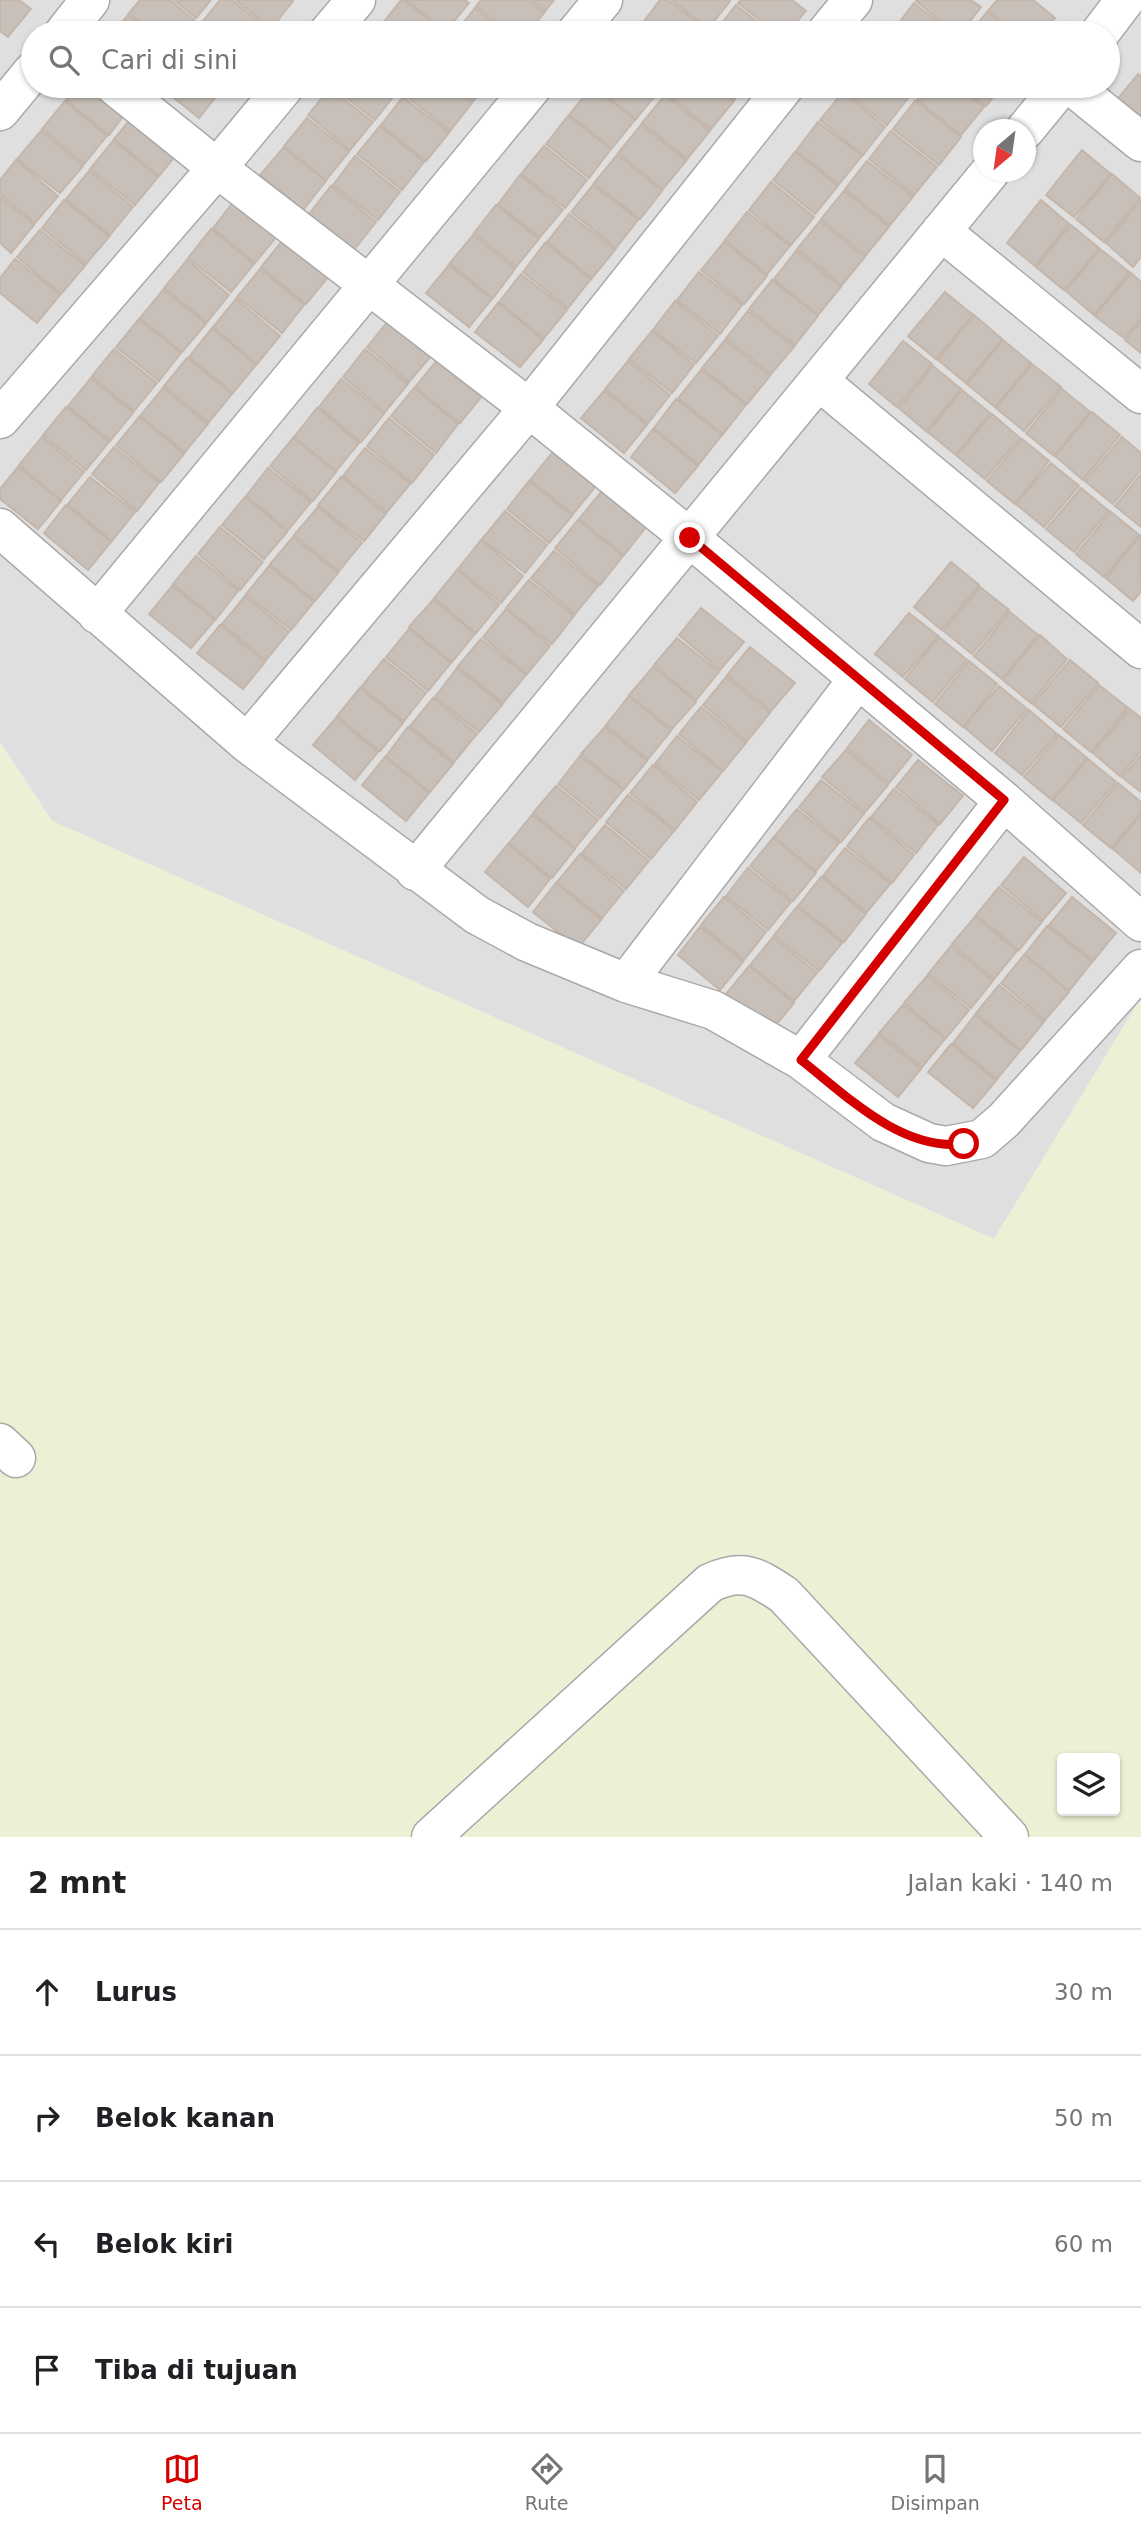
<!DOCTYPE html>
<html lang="id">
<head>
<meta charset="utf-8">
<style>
  body { margin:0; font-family:"DejaVu Sans",sans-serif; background:#f2f2f2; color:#202124 }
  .controls { position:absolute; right:21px; bottom:21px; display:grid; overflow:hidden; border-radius:7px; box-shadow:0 2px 5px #0004 }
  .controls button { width:63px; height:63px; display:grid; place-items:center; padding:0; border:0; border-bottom:2px solid #e0e0e0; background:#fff; color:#202124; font:35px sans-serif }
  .compass { position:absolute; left:973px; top:119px; width:63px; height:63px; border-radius:50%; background:#fff; box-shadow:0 2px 5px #0004; rotate:209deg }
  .stop { position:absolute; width:21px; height:21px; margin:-16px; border:5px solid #d40000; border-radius:50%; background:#fff }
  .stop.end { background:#d40000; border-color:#fff; box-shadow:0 2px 7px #0008 }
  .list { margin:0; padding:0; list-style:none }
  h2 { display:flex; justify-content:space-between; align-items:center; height:91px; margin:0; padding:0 28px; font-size:30px }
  h2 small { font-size:23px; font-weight:400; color:#757577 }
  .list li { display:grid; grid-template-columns:46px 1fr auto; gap:21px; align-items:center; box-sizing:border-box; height:126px; padding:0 28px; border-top:2px solid #e0e0e0 }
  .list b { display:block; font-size:26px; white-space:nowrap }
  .list em { font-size:23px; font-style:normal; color:#757577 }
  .icon { flex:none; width:38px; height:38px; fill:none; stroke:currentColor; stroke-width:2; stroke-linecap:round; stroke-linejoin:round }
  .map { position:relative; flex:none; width:1141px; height:1837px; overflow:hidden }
  .search { position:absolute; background:#fff; box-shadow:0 2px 5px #0004; left:21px; right:21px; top:21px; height:77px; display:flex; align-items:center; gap:18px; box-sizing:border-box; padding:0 24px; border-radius:38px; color:#757577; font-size:26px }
  .sheet { height:595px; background:#fff }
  nav { display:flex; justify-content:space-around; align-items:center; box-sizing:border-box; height:98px; border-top:2px solid #e0e0e0; background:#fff; font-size:19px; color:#757577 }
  nav a { display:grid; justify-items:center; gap:4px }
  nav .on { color:#d40000 }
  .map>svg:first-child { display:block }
  .residential { fill:#e0dfdf; fill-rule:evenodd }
  .farmland { fill:#eef0d5; fill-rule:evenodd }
  .building { fill:#c7bfb8; stroke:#c4b6ab; stroke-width:2 }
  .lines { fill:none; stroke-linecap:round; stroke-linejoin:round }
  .minor-casing { stroke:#a9a9a9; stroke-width:41 }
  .minor { stroke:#fff; stroke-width:38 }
  .route { stroke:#d40000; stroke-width:9 }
</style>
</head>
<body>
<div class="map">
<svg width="1141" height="1837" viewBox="0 0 1141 1837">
  <rect width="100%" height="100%" fill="#f2efe9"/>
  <path class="residential" d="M0 0H1141V998L994 1239 52 821 0 742ZM33 33H1108V86H33ZM984 130H1026V172H984Z"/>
  <path class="farmland" d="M0 743 52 821 994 1239 1141 998V1837H0ZM1062 1758H1115V1811H1062Z"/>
  <path class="building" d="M0 0H19L31 9 8 37 0 31Z
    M140 0H170L194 20 183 33H154L129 13Z
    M174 0H211L196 18Z
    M220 0H232L270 31 268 33H216L202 22Z
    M236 0H293V1L271 29Z
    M401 0H404L445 32 388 33 380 27Z
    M407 0H465L469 3 446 31Z
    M481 0H527L544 13 528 33H511L476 6Z
    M531 0H554L545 11Z
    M660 0H668L707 30 704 33H652L641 25Z
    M672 0H729L730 1 708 29Z
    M741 0H792L806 11 787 33H776L738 3Z
    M917 0H971L981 7 961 33H955L916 1Z
    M997 0H1033L1055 18 1044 33H1017L988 11Z
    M914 3 952 33 892 32Z
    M736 5 772 33H714Z
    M475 8 507 33H455Z
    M987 12 1014 33H970Z
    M128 15 151 33H113Z
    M1138 74 1141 76V122L1115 102Z
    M78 86H106L131 106 109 135 66 100Z
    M159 86H217L222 89 199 118Z
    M332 86H389L397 92 375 120Z
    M412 86H450L472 103 450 131 405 95Z
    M454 86H486L473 101Z
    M592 86 635 120 612 148 569 115Z
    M595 86H653L659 91 636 119Z
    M672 86H715L734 101 711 129 666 93Z
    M718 86H746L735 99Z
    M849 86H896L909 97 887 125 845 91Z
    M928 86H957L984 107 961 135 917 100Z
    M961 86H1002L986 106Z
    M330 88 373 122 350 150 308 115Z
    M843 92 885 127 863 155 820 120Z
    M665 95 710 131 687 159 642 123Z
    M403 97 449 133 426 161 381 125Z
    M65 101 107 136 84 164 42 129Z
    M915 101 961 137 939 165 893 129Z
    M137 111 182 148 159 176 114 139Z
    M568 116 611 149 589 178 546 144Z
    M307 118 349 152 326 180 284 146Z
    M818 122 862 156 839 184 796 151Z
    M641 125 686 161 663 189 618 153Z
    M380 126 424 162 402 190 357 154Z
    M41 131 83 166 60 193 17 159Z
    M891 131 937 167 914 195 869 159Z
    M113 141 158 177 135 205 90 169Z
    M544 146 587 180 565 208 521 174Z
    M283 148 326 181 303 210 260 175Z
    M1082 150 1111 174 1074 217 1046 195Z
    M795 152 838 186 815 214 773 180Z
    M617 155 662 191 640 219 594 183Z
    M355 156 400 192 378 220 333 185Z
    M16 160 58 196 35 223 0 194V180Z
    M867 161 913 197 890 225 845 189Z
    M89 171 133 207 110 235 66 199Z
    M1112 174 1140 198 1104 242 1076 219Z
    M520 175 563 210 540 237 498 204Z
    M771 182 814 217 791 245 749 210Z
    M593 185 638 220 616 248 571 212Z
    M331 186 376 222 354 250 309 214Z
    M844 191 889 227 866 255 821 219Z
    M0 197 34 225 11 253 0 243Z
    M64 200 109 237 86 264 42 228Z
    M235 200 278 235 255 263 213 228Z
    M1041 200 1069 224 1035 266 1007 243Z
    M1141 200V257L1133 267 1106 243Z
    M496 205 539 239 516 267 474 233Z
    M747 212 790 246 767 274 725 240Z
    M569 214 615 250 592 278 547 242Z
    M820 221 865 257 842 285 797 249Z
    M1071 225 1099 248 1064 290 1036 267Z
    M211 229 254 264 231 292 188 258Z
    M40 230 85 266 61 294 17 257Z
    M473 235 515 269 493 298 450 263Z
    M283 240 329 276 306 304 261 267Z
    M724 242 767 276 744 304 701 270Z
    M545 243 591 279 568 308 523 272Z
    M1100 249 1129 272 1094 315 1066 291Z
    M796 251 841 287 818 315 774 279Z
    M15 259 60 295 37 323 0 293V278Z
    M187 260 229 295 207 322 164 288Z
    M449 265 492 299 469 327 426 293Z
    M260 269 304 305 282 333 237 297Z
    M699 272 742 305 720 334 677 300Z
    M1131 273 1141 282V318L1124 338 1095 316Z
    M521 274 567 310 544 338 499 302Z
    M772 280 818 316 795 345 749 309Z
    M163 290 206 324 182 352 140 318Z
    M945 292 973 315 936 359 908 336Z
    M236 299 280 336 257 364 213 327Z
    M675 301 718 336 696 363 653 330Z
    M498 303 543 340 520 367 475 332Z
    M748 311 794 347 771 374 726 338Z
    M974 315 1002 339 966 383 938 360Z
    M139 319 181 353 159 381 116 347Z
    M389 320 432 355 409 382 367 347Z
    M1141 321V353L1125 340Z
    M212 328 256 365 233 393 189 357Z
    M652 331 694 365 672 393 629 359Z
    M725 340 770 376 747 404 702 368Z
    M1003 340 1031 363 995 407 967 384Z
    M903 341 932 364 897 407 869 384Z
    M114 349 157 383 134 411 92 376Z
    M365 349 408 384 385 412 343 377Z
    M187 358 232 394 209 422 164 386Z
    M438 359 483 395 460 423 415 387Z
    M628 361 670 395 648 423 605 389Z
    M1032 364 1061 387 1024 431 996 408Z
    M933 366 961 389 926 431 899 408Z
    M701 370 746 405 723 434 678 398Z
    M91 378 133 413 110 441 68 406Z
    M341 379 384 414 361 442 319 407Z
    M163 388 208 424 185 452 140 416Z
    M414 388 458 424 436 453 391 416Z
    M1062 389 1090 412 1054 456 1026 433Z
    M962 390 990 413 956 455 928 432Z
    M604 391 647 425 624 453 581 418Z
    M676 399 722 435 699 464 654 428Z
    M66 407 109 442 86 470 43 435Z
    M317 408 359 443 336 471 294 437Z
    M1092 412 1120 435 1083 480 1055 456Z
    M992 414 1020 438 985 479 957 456Z
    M139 417 184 454 161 482 116 445Z
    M389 418 434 455 412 483 367 446Z
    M653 429 698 466 675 493 631 457Z
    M42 437 84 472 61 500 19 465Z
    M1122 437 1141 453V470L1113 504 1085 481Z
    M293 438 336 472 313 501 270 466Z
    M1022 439 1049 461 1015 504 987 481Z
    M114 447 159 483 137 511 92 474Z
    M365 448 410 484 387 512 343 476Z
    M553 452 596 486 573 514 530 480Z
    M1051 463 1079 486 1044 527 1016 504Z
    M18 467 61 501 38 529 0 499V489Z
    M268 468 311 502 288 530 246 496Z
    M1141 474V527L1115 506Z
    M90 477 135 512 112 541 68 504Z
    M341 477 386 514 364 541 318 505Z
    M529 481 572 516 549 543 507 509Z
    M1081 488 1109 511 1074 552 1046 529Z
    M602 491 646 527 624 555 579 519Z
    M245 497 287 532 264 559 222 525Z
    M66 505 111 542 88 570 44 533Z
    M318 507 362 543 339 571 294 535Z
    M505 511 547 545 525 573 482 539Z
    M1111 512 1139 535 1104 577 1076 554Z
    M578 520 623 556 600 585 555 548Z
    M220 527 263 562 240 590 198 554Z
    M1140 536 1141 592 1133 601 1106 578Z
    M293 537 338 573 315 601 270 564Z
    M481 540 523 576 501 603 458 569Z
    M554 551 598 586 575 614 531 578Z
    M196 556 238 591 216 619 173 584Z
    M951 562 979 585 942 630 914 607Z
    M269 566 314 602 291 630 246 594Z
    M457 570 499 605 476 633 434 598Z
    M529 580 574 616 552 644 506 608Z
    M172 586 215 620 191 648 149 614Z
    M980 587 1009 610 972 654 944 631Z
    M245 596 289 632 266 660 222 624Z
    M433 600 475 634 452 662 409 627Z
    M701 608 744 642 720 670 679 635Z
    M506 609 550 646 527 674 483 637Z
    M1010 612 1038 635 1002 679 974 656Z
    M909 613 938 636 903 677 875 654Z
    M220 625 265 662 243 689 197 653Z
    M409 629 451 663 428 691 386 657Z
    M1040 635 1067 659 1031 703 1003 680Z
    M939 637 967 660 933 702 905 679Z
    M677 638 719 672 696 700 654 665Z
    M481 639 526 675 503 703 458 666Z
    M750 647 795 683 771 711 727 675Z
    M384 659 426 693 404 721 361 687Z
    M1070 660 1098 683 1061 727 1033 704Z
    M969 661 997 684 963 727 935 704Z
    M653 667 696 702 672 729 629 695Z
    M457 668 502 705 479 732 435 697Z
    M726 677 770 713 747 741 703 705Z
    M1099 685 1128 708 1091 752 1063 729Z
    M999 686 1027 709 992 751 964 727Z
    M360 688 403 723 380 751 337 716Z
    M629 696 671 731 648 759 606 725Z
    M433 698 477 734 454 762 410 726Z
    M701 707 746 743 723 771 679 734Z
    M1130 709 1141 718V751L1120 776 1093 753Z
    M1029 710 1057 734 1022 775 995 753Z
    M336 718 378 752 355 780 313 745Z
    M869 720 912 755 889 783 847 748Z
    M408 727 453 764 430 792 386 756Z
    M605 727 647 761 624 789 581 754Z
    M1059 735 1087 758 1052 800 1024 777Z
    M677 736 722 772 699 800 655 764Z
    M846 750 888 785 865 812 822 777Z
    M1141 755V792L1122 777Z
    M580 756 623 790 600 818 558 784Z
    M385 757 429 793 406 821 362 785Z
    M1088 759 1116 782 1081 823 1053 800Z
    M918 760 963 796 940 824 896 787Z
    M653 765 697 802 675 830 630 793Z
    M821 780 864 814 841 842 799 807Z
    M1118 783 1141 802V813L1111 848 1083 825Z
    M556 786 598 820 575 848 533 813Z
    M894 789 938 825 916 853 871 817Z
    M628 795 674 831 651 859 606 822Z
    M797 809 839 843 816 871 774 837Z
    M532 815 575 849 552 878 509 843Z
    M1141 815V873L1113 849Z
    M869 818 914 855 892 883 847 846Z
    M605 825 649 861 626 889 582 853Z
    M773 838 816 873 793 901 750 866Z
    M508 844 550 879 528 907 485 872Z
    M845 848 890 884 867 912 823 876Z
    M580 854 624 891 602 918 557 882Z
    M1024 857 1066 893 1043 920 1001 885Z
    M748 868 791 902 768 930 726 896Z
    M821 877 866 914 844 942 798 906Z
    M556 883 601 920 578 948 533 912Z
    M999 887 1042 922 1019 950 976 915Z
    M724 897 766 932 744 960 701 925Z
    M1072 897 1116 933 1093 961 1049 925Z
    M797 907 842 943 819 971 774 935Z
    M975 917 1017 951 994 979 952 944Z
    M1047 926 1092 962 1069 991 1025 954Z
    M700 927 743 962 720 990 678 955Z
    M773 937 817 973 794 1001 750 965Z
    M951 946 993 981 971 1008 928 974Z
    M1024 955 1069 992 1045 1020 1001 983Z
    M749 966 794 1003 771 1031 726 994Z
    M927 976 969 1010 946 1038 904 1003Z
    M999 985 1044 1022 1021 1050 976 1013Z
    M903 1005 945 1039 922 1067 879 1033Z
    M975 1015 1020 1051 997 1079 953 1043Z
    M878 1035 921 1069 898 1097 855 1063Z
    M951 1044 996 1081 973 1108 928 1072Z"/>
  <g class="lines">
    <g class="minor-casing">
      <path id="minor" d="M64 33 90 0
        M328 33 356 0
        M576 33 603 0
        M826 33 853 0
        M1100 33 1125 0
        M115 86 217 168 529 408 690 538 1004 801 1141 922
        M1072 86 1141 142
        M0 111 33 71
        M1025 130 1061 86
        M941 231 1141 394
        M819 381 1141 649
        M0 419 217 168 285 86
        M0 528 247 743 477 915 527 942 626 983 713 1010 801 1060 883 1122 929 1143 946 1146 982 1139 1004 1120 1141 969
        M97 614 533 86
        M247 743 529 408 785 86
        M415 871 990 172
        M626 983 858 679
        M801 1060 1004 801
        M0 1443 16 1458
        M431 1837 710 1583C742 1568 756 1576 784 1595L1009 1837"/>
    </g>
    <use href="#minor" class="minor"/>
  </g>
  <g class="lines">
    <path class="route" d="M690 538 1004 800 801 1060C847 1096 901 1151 964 1144"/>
  </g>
</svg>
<div class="controls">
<button><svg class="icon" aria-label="layers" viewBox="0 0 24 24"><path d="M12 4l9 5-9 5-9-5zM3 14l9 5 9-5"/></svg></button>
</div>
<svg class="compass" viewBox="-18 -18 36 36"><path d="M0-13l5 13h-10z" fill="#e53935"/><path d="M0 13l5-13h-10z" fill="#757577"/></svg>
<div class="stop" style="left:964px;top:1144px"></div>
<div class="stop end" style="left:690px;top:538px"></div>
<div class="search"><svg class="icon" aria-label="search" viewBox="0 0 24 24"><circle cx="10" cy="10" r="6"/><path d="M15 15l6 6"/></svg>Cari di sini</div>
</div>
<section class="sheet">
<h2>2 mnt<small>Jalan kaki · 140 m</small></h2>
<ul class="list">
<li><svg class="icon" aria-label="ahead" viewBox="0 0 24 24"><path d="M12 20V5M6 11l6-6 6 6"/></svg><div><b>Lurus</b></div><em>30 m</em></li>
<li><svg class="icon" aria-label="right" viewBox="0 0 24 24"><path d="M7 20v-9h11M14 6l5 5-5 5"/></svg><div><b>Belok kanan</b></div><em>50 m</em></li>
<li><svg class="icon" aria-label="left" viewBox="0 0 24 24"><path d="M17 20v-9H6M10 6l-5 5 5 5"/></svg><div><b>Belok kiri</b></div><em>60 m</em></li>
<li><svg class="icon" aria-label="arrive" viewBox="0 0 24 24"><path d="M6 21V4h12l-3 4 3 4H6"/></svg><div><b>Tiba di tujuan</b></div></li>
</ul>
</section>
<nav>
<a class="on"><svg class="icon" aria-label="map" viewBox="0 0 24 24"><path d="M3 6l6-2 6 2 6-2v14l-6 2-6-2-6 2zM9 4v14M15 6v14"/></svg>Peta</a>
<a><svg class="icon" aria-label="directions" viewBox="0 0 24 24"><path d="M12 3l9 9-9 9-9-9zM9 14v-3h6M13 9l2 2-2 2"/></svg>Rute</a>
<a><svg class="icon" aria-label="saved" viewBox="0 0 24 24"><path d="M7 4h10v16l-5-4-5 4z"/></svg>Disimpan</a>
</nav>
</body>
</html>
